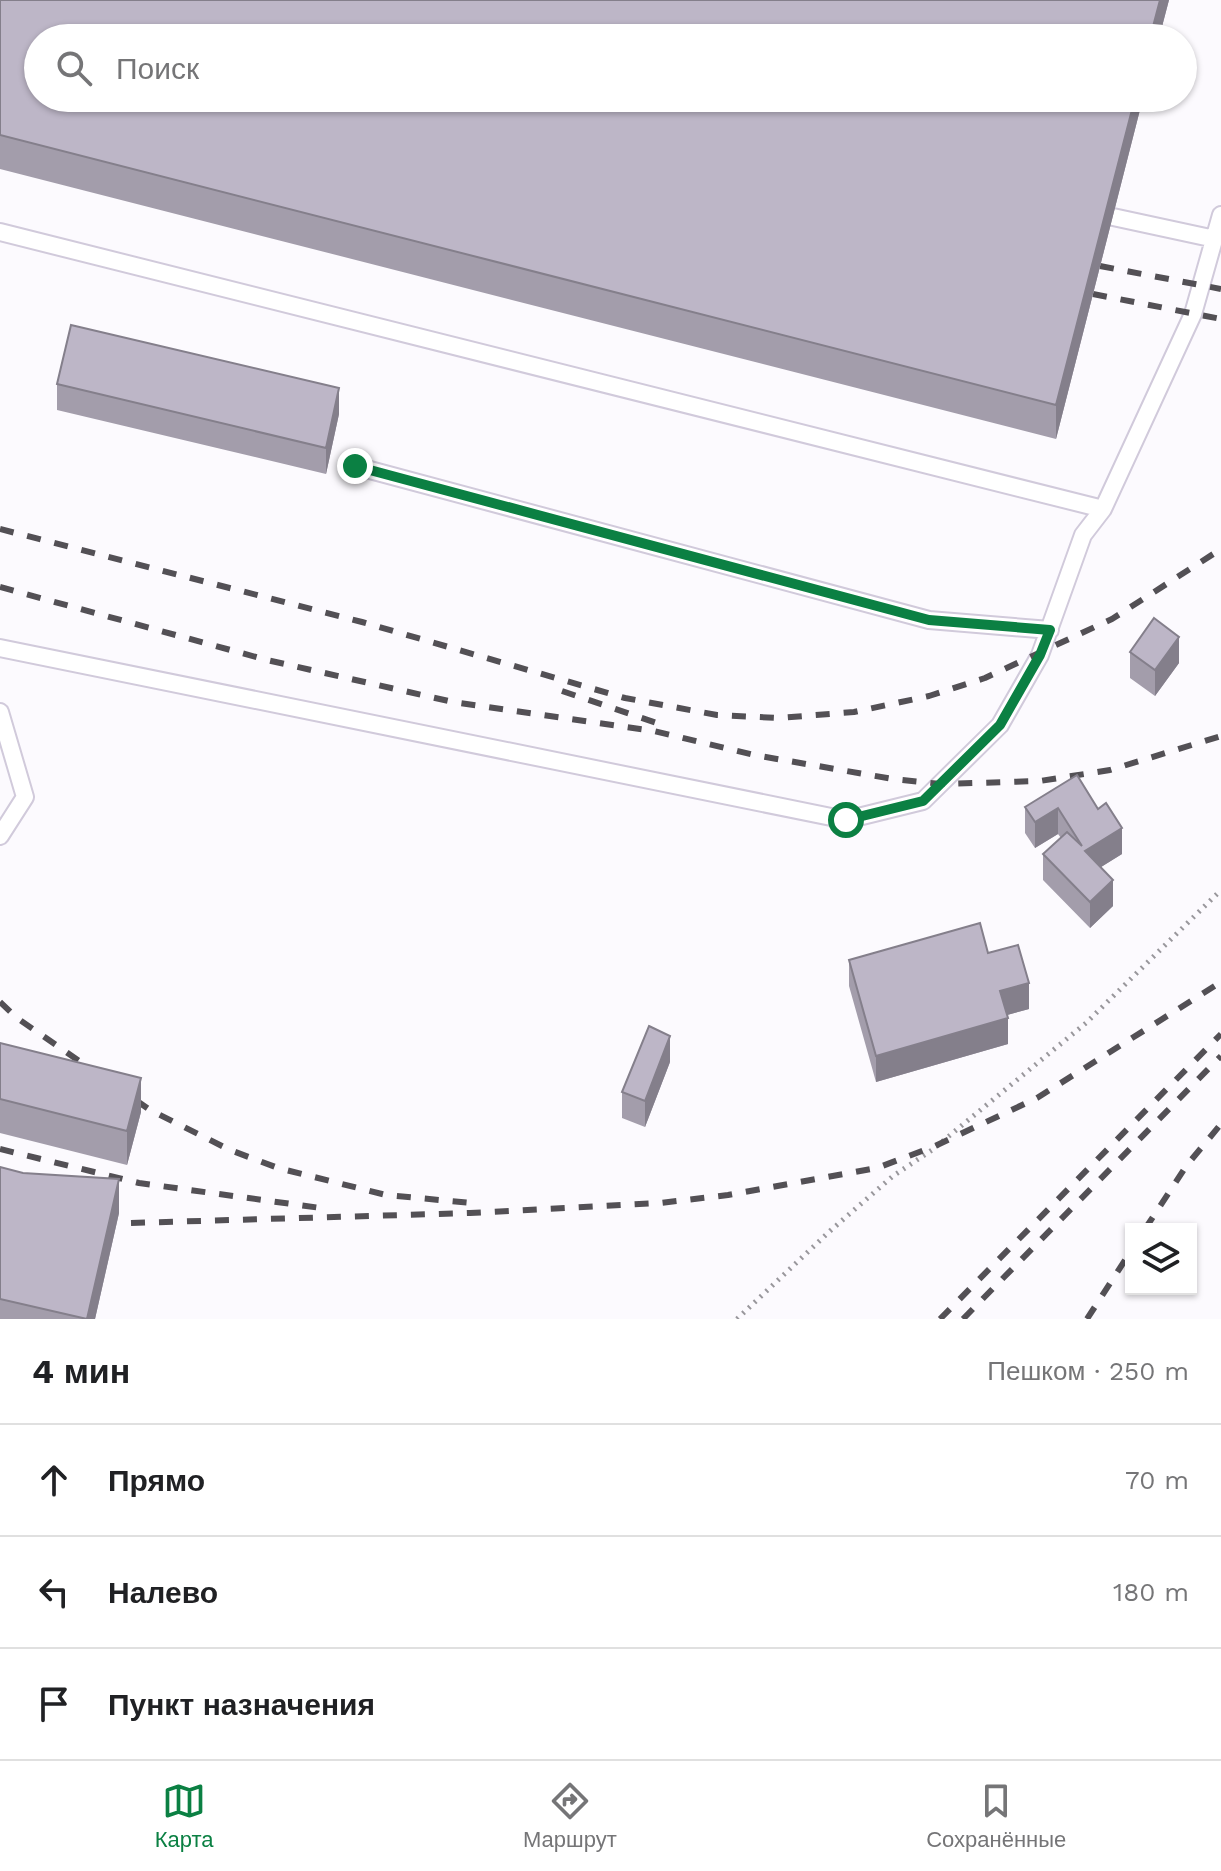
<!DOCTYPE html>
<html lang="ru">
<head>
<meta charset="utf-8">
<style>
  body { margin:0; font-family:"Work Sans",sans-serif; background:#f6f6f6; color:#202124 }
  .controls { position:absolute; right:24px; bottom:24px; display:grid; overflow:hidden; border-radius:0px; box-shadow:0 2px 6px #0004 }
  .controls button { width:72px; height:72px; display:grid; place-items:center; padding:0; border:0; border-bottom:2px solid #e0e0e0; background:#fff; color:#202124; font:40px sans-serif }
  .stop { position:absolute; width:24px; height:24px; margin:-18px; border:6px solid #0b8043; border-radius:50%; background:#fff }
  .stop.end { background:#0b8043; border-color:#fff; box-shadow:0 2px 8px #0008 }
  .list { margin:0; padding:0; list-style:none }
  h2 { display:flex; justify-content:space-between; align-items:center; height:104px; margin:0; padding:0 32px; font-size:34px }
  h2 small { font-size:26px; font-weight:400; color:#757577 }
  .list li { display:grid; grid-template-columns:52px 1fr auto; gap:24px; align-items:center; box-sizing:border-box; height:112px; padding:0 32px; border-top:2px solid #e0e0e0 }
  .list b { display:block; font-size:30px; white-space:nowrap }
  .list em { font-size:26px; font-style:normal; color:#757577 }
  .icon { flex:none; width:44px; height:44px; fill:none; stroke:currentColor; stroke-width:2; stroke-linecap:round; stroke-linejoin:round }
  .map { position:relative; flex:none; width:1221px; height:1319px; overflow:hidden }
  .search { position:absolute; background:#fff; box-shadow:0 2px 6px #0004; left:24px; right:24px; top:24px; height:88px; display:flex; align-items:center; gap:20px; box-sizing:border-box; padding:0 28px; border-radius:44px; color:#757577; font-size:30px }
  .sheet { height:440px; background:#fff }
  nav { display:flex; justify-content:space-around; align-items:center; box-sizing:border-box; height:112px; border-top:2px solid #e0e0e0; background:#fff; font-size:22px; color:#757577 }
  nav a { display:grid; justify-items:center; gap:4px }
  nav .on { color:#0b8043 }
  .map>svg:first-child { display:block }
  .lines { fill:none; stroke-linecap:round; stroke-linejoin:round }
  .service-casing { stroke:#d1cadb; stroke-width:20 }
  .path { stroke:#99979c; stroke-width:5; stroke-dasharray:2 6; stroke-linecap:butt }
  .service { stroke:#fff; stroke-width:16 }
  .rail { stroke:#535055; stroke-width:6; stroke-dasharray:14 14; stroke-linecap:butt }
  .wall { fill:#a39dab }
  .shaded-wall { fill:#847f8b }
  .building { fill:#bdb6c7; stroke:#847f8b; stroke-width:2 }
  .route { stroke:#0b8043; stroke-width:10 }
</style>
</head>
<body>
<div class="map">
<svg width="1221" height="1319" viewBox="0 0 1221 1319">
  <rect width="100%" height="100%" fill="#fcfafe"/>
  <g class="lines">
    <g class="service-casing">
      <path id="service" d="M1113 217 1215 239
        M0 232 1103 509
        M355 466 929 620 1050 630
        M0 648 846 820 923 801 1000 725 1040 655 1083 535 1103 509 1193 314 1221 215
        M0 712 25 797 0 836"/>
    </g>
    <path class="path" d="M737 1319 830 1231 893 1176 932 1150 1086 1023 1221 890"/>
    <use href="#service" class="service"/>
    <path class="rail" d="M1100 266 1221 289
      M1093 294 1221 319
      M0 529 362 622 625 698 717 715 779 718 854 712 929 696 985 678 1112 619 1221 549
      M0 587 267 660 453 702 654 731 754 755 893 779 941 784 1040 781 1110 770 1221 736
      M562 691 657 723
      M0 1002 17 1018 150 1110 230 1150 278 1168 386 1195 472 1203
      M0 1149 139 1183 328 1209
      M131 1223 470 1213 660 1203 728 1195 877 1168 935 1146 1037 1098 1221 982
      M1145 1229 1187 1165 1221 1124
      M940 1319 1221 1034
      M963 1319 1221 1056
      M1087 1319 1131 1251"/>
  </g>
  <path class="wall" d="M0 0H1169L1159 38H38V98H1143L1056 439 0 169Z
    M57 384 339 414 326 474 57 410Z
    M1130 652 1179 663 1155 696 1130 678Z
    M1077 775 1122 854 1101 867 1113 906 1090 928 1043 880V854L1061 838 1058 834 1035 848 1025 833V807Z
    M988 953 1029 1009 1007 1015 1008 1044 876 1082 849 986V960Z
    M0 1043 141 1112 127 1165 0 1133Z
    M670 1062 645 1127 622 1118V1092Z
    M0 1167 119 1213 95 1319H0Z"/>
  <path class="shaded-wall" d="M1160 0H1169L1159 38H1150Z
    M1135 98H1143L1056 439V405Z
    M339 388V414L326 474V448Z
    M1179 637V663L1155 696V670Z
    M1058 808V834L1035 848V822Z
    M1122 828V854L1085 877V851Z
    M1113 880V906L1090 928V902Z
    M1029 983V1009L1000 1017V991Z
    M1008 1018V1044L876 1082V1056Z
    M670 1036V1062L645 1127V1101Z
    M141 1078V1112L127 1165V1131Z
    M119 1179V1213L95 1319H87Z"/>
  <path class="building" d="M0 0H1160L1150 38H38V98H1135L1056 405 0 135Z
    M71 325 339 388 326 448 57 384Z
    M1154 618 1179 637 1155 670 1130 652Z
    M1077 775 1098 809 1106 803 1122 828 1085 851 1113 880 1090 902 1043 854 1067 832 1082 846 1058 808 1035 822 1025 807Z
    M980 923 988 953 1018 945 1029 983 1000 991 1008 1018 876 1056 849 960Z
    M649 1026 670 1036 645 1101 622 1092Z
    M0 1043 141 1078 127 1131 0 1099Z
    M0 1167 23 1173 119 1179 87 1319 0 1299Z"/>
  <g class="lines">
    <path class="route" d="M355 466 929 620 1050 630 1040 655 1000 725 923 801 846 820"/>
  </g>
</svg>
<div class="controls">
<button><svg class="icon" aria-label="layers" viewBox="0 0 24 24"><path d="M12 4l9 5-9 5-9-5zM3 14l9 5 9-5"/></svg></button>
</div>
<div class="stop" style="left:846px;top:820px"></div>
<div class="stop end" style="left:355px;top:466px"></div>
<div class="search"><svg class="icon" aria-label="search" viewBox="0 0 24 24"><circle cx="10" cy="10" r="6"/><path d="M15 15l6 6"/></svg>Поиск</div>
</div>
<section class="sheet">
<h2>4 мин<small>Пешком · 250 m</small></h2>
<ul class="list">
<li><svg class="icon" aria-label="ahead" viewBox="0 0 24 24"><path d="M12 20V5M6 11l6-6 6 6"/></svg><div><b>Прямо</b></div><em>70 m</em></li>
<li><svg class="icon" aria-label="left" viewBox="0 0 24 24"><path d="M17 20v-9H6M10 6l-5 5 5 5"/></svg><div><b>Налево</b></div><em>180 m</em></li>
<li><svg class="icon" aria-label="arrive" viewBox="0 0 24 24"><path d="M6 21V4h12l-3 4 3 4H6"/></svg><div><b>Пункт назначения</b></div></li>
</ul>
</section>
<nav>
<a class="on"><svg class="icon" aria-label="map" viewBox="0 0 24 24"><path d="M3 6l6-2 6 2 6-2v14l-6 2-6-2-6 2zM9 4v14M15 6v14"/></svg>Карта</a>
<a><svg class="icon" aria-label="directions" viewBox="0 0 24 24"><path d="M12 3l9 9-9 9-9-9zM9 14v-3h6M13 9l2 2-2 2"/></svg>Маршрут</a>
<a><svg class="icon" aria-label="saved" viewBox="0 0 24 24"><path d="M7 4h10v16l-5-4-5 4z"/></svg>Сохранённые</a>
</nav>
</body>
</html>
